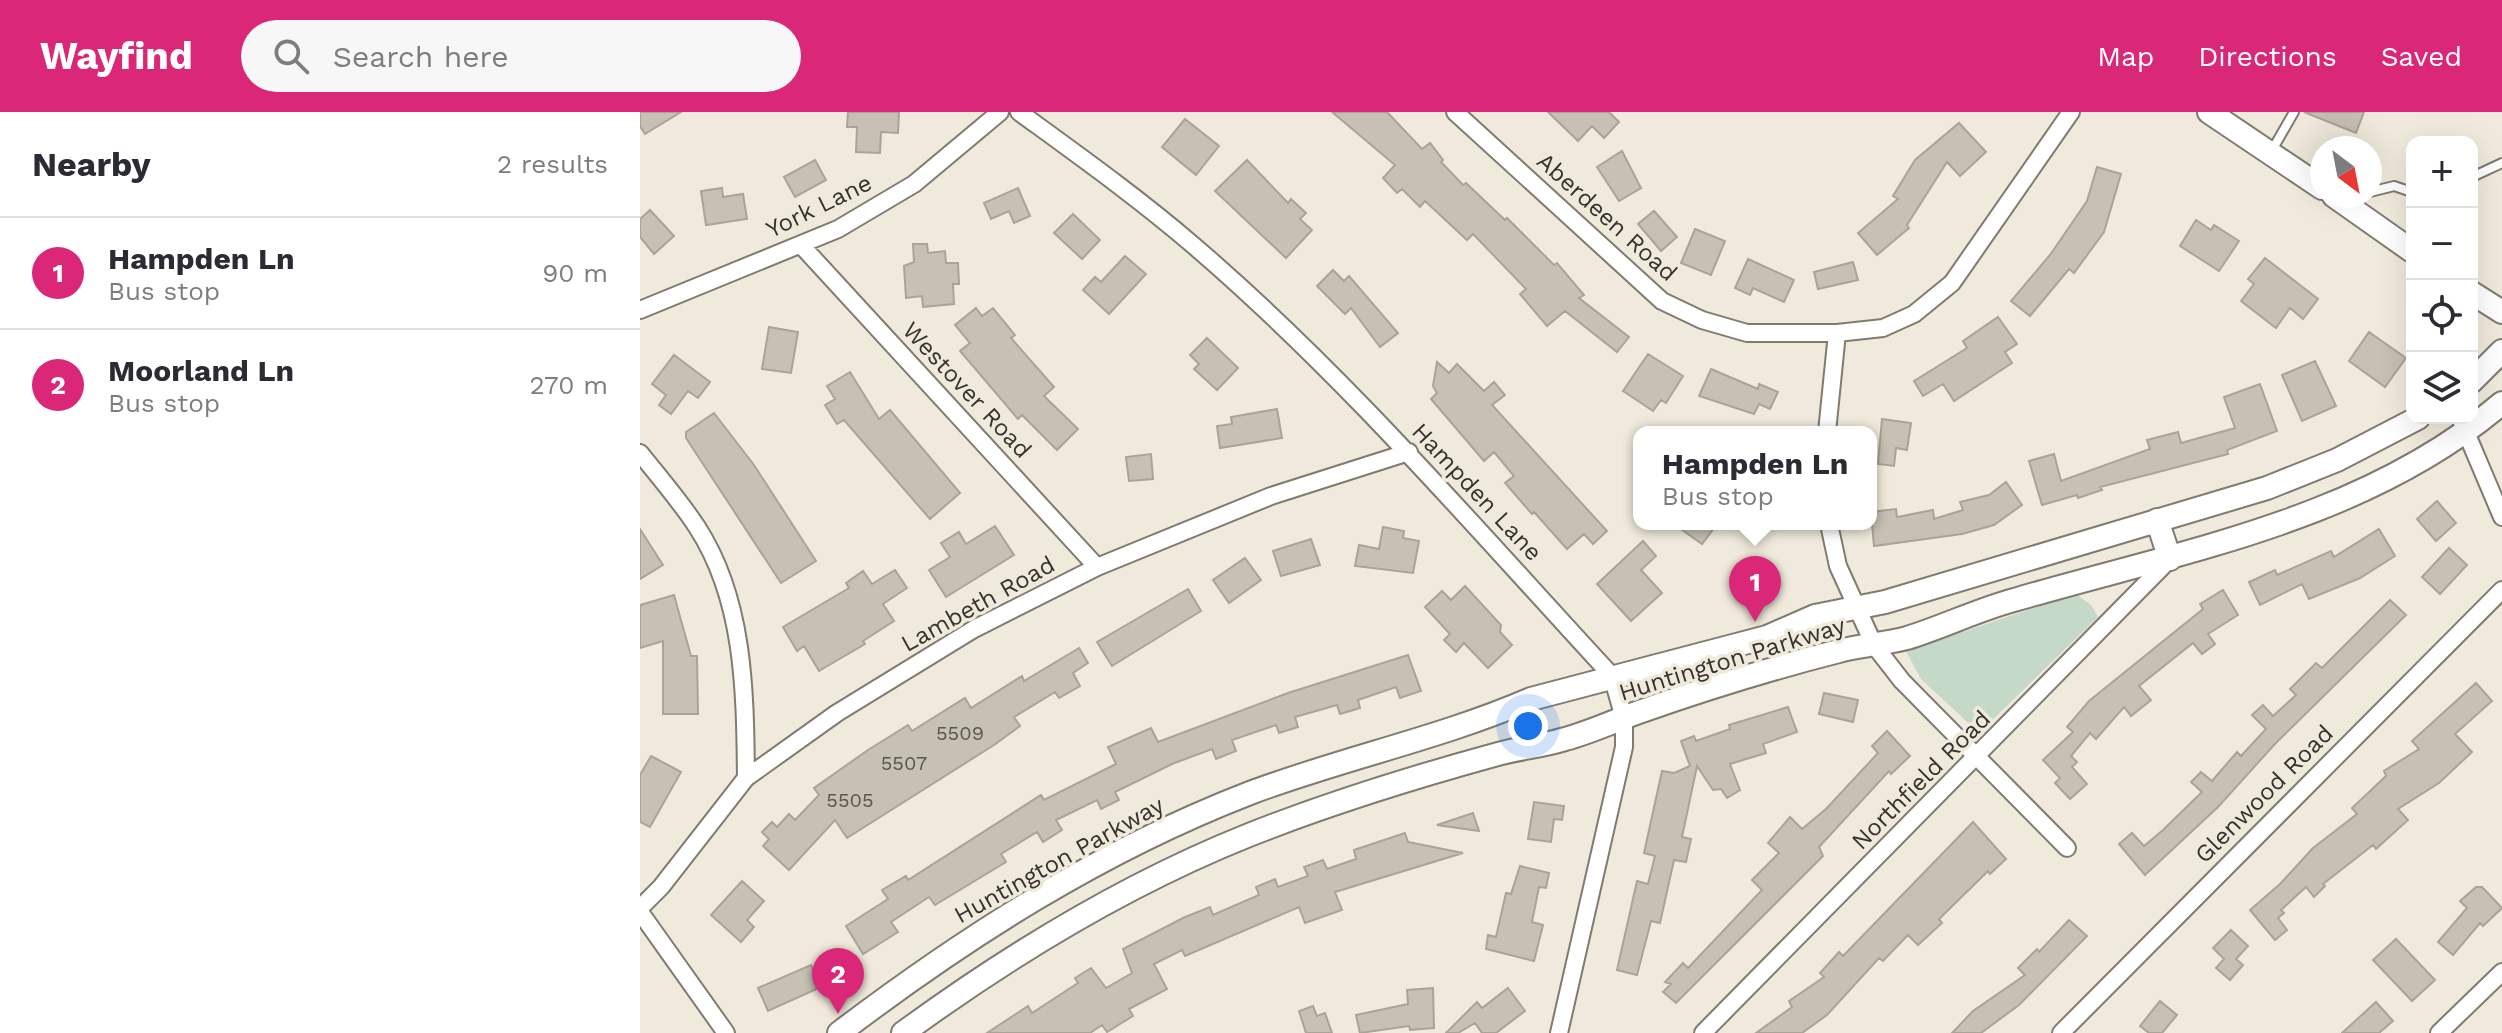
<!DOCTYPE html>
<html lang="en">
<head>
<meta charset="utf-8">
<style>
  body { margin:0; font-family:"Work Sans",sans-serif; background:#f7f7f7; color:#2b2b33 }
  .controls { position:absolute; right:24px; top:24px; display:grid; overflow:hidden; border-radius:16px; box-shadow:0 8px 32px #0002 }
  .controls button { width:72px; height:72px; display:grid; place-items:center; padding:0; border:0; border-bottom:2px solid #e1e1e2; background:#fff; color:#2b2b33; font:40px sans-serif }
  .compass { position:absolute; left:1670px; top:24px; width:72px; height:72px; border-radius:50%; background:#fff; box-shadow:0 8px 32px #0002; rotate:148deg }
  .you { position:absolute; left:888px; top:614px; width:28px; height:28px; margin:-20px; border:6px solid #fff; border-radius:50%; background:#1a73e8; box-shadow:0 0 0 12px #1a73e833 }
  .badge { display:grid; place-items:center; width:52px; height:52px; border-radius:50%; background:#db2777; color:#fff; font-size:26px; font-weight:700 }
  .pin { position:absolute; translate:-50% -66px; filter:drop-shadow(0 2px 4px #0008) }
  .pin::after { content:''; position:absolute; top:42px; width:28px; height:24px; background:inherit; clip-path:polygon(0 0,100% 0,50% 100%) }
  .popup { position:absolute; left:993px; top:314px; width:244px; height:104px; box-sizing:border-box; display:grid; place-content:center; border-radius:16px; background:#fff; filter:drop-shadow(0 2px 6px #0005); font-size:26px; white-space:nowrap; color:#7c7c81 }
  .popup b { font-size:30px; color:#2b2b33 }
  .popup::after { content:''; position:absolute; left:50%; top:100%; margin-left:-16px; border:16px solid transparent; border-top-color:#fff }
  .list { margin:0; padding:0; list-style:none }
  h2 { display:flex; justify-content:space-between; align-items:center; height:104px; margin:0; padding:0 32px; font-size:34px }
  h2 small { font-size:26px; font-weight:400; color:#7c7c81 }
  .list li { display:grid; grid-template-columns:52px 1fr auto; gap:24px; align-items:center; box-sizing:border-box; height:112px; padding:0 32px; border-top:2px solid #e1e1e2 }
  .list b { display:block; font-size:30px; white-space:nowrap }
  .list p { margin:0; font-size:26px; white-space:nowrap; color:#7c7c81 }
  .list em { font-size:26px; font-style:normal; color:#7c7c81 }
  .icon { flex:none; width:44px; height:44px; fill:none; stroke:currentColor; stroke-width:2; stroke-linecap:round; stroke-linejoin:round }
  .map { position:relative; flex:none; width:1862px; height:921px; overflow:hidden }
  header { display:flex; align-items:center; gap:48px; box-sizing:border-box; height:112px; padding:0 40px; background:#db2777; color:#fff }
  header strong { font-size:38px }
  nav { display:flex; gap:44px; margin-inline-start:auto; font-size:28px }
  .search { width:560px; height:72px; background:#f7f7f7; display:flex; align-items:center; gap:20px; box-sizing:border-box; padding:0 28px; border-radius:44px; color:#7c7c81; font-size:30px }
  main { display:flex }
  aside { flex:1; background:#fff }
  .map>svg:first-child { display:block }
  .green { fill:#c5d9c8 }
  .building { fill:#c7c1b4; stroke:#aaa396; stroke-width:2 }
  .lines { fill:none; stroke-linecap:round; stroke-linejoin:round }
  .lane-casing { stroke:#817b6f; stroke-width:12 }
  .street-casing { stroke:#817b6f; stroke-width:20 }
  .secondary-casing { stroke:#817b6f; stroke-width:26 }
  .lane { stroke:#fff; stroke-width:8 }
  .street { stroke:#fff; stroke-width:16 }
  .secondary { stroke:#fff; stroke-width:22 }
  .labels { text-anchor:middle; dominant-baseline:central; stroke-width:7; stroke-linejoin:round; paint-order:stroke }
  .number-label { font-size:20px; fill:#5a5650 }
  .street-label { font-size:24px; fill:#36332e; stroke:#f0eadc }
</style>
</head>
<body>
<header>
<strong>Wayfind</strong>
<div class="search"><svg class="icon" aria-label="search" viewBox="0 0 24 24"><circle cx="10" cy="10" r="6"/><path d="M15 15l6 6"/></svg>Search here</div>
<nav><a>Map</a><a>Directions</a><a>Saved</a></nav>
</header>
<main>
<aside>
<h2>Nearby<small>2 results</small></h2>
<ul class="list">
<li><span class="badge">1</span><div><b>Hampden Ln</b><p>Bus stop</p></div><em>90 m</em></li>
<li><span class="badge">2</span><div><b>Moorland Ln</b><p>Bus stop</p></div><em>270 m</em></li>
</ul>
</aside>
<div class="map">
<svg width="1862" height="921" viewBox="0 0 1862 921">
  <rect width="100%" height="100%" fill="#f0eadc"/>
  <path class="green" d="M1436 482 1451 493 1458 505 1339 621 1281 567 1266 539Z"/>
  <path class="building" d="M0 0H41L5 22 0 14Z
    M208 0H259L258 21 241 20 240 41 216 40 217 15H207Z
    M692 0H747L782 37 790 31 803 48 801 50 823 73 826 71 865 108 867 106 914 153 917 151 944 183 939 186 989 225 977 240 925 199 907 214 880 182 886 177 833 122 827 128 785 89 780 95 762 77 757 81 743 66 755 53Z
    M908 0H969L979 10 964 26 952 14 938 29Z
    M1664 0H1724L1716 21Z
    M545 7 579 34 556 63 522 35Z
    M1319 11 1346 40 1320 64 1307 50 1267 113 1269 116 1237 143 1218 121 1258 87 1253 84 1275 48Z
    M982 39 1001 76 979 89 957 55Z
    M175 48 186 68 155 85 144 65Z
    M607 48 648 91 651 87 666 101 660 107 672 118 646 146 575 79Z
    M1457 55 1481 62 1464 120 1434 161 1429 157 1390 204 1371 189 1410 143 1447 89Z
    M82 76 83 85 103 82 107 107 66 113 61 79Z
    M378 76 390 104 374 111 369 99 351 107 344 91Z
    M10 98 34 124 14 142 0 125V107Z
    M1014 99 1037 125 1021 139 998 112Z
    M433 102 460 128 442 147 414 121Z
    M1556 108 1571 118 1574 113 1599 129 1579 159 1540 134Z
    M1055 117 1085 129 1071 163 1041 151Z
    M273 132H287L288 141 305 139 306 151H318L319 172H313L314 192 283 195 282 184 266 186 264 154 274 150Z
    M485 144 506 162 469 202 443 178 455 165 461 170Z
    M1625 146 1678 187 1663 207 1650 196 1636 216 1601 189 1614 172 1608 167Z
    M1108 147 1154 168 1144 190 1113 176 1110 183 1095 176Z
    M1213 150 1218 168 1178 177 1174 160Z
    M693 158 704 169 709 164 758 221 740 235 711 196 705 202 677 174Z
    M336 196 342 204 353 196 375 223 371 226 414 275 404 284 438 317 417 338 382 303 378 307 320 239 330 231 315 213Z
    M1358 205 1377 232 1365 240 1372 251 1314 289 1303 272 1283 284 1274 269 1327 236 1323 229Z
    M129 215 158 220 151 261 122 257Z
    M1729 220 1766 246 1745 275 1709 249Z
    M567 226 598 256 577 278 554 257 559 252 550 243Z
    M1008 242 1043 264 1026 291 1021 288 1013 299 983 279Z
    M34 243 70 270 58 286 48 279 31 302 19 293 26 283 12 272Z
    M1675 249 1696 294 1662 309 1642 263Z
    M797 250 809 261 817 252 844 279 854 270 865 283 852 293 967 419 953 432 944 422 927 437 894 400 892 402 865 371 874 364 854 340 844 349 791 287 797 281 793 274Z
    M1071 257 1118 277 1119 272 1138 280 1130 297 1119 292 1114 302 1059 284Z
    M210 260 239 307 250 298 320 381 290 407 204 308 197 312 185 293 195 287 187 274Z
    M1620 272 1637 319 1587 338 1588 342 1460 375 1462 378 1438 386 1437 383 1402 393 1389 349 1414 342 1421 369 1510 337 1507 328 1538 320 1541 331 1595 316 1584 285Z
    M637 297 642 326 580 336 577 314 592 312 591 305Z
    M74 301 114 353 176 449 141 471 46 326V320Z
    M1242 307 1271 311 1267 338 1256 336 1254 354 1238 352Z
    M511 342 513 367 489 369 486 345Z
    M1366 370 1382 393 1354 413 1322 422 1234 434 1231 400 1256 397 1257 405 1293 398 1294 407 1323 398 1320 390 1349 383Z
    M1797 389 1816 411 1796 429 1777 407Z
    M1034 412H1077L1062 432Z
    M355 414 374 443 306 485 289 458 310 445 301 431 319 420 326 432Z
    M743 415 764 419 763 426 779 429 773 461 715 454 719 433 739 437Z
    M0 417 23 453 0 467Z
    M1739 417 1755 444 1720 466 1669 487 1662 472 1620 493 1609 470 1635 458 1637 463 1691 439 1694 445Z
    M671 427 680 453 641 464 633 439Z
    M1003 429 1016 444 1001 458 1022 481 991 509 957 472Z
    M1809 436 1827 453 1800 482 1782 465Z
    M605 446 621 468 589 491 573 468Z
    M255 458 267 476 243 492 254 509 223 529 225 532 179 559 164 534 157 539 143 515 209 476 206 471 223 459 232 472Z
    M825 474 861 513 860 520 872 533 848 556 824 531 816 540 804 528 810 522 785 495 802 479 811 488Z
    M548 477 561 499 472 554 457 530Z
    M1583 478 1598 503 1568 522 1575 532 1562 542 1553 531 1499 574 1511 588 1491 604 1484 595 1456 627 1450 621 1431 644 1437 650 1432 655 1447 672 1430 687 1415 671 1420 666 1403 648 1433 620 1427 615 1449 589 1563 497 1560 492Z
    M34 483 51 544H57L58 602H23V529L0 536V493Z
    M1750 488 1766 503 1634 633 1578 695 1505 763 1479 732 1492 721 1504 734 1523 718 1562 680 1551 670 1561 660 1572 669 1597 640 1601 644 1626 617 1612 603 1623 593 1633 604 1656 583 1650 577 1676 551 1682 556Z
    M439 536 448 551 433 561 440 574 419 586 415 580 374 605 380 614 354 633 207 726 195 708 149 758 123 734 129 727 122 720 132 710 137 715 149 702 155 708 179 683 174 676 228 638 268 613 272 619 325 586 331 596 382 564 384 569Z
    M768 543 781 579 760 586 756 575 718 588 720 596 700 602 697 593 655 605 658 615 639 621 636 613 592 628 596 639 576 647 572 637 532 652 475 680 479 688 461 697 457 688 416 708 422 718 403 730 397 720 361 742 366 750 295 793 289 785 251 810 258 820 223 842 206 814 248 787 242 778 266 764 268 768 401 683 404 688 476 652 468 635 511 616 518 630 648 581Z
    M1836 571 1852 589 1815 622 1832 640 1799 671 1758 697 1768 708 1736 737 1733 733 1683 772 1685 774 1674 785 1666 775 1641 798 1644 801 1638 806 1647 818 1635 828 1610 798 1640 772 1673 736 1717 702 1712 696 1746 664 1744 659 1779 637 1772 629Z
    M1184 581 1218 588 1213 610 1179 602Z
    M1148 595 1157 620 1123 632 1126 641 1090 652 1100 678 1087 686 1081 677 1073 678 1057 654 1042 725 1051 727 1046 750 1034 748 1020 811 1011 809 997 863 977 858 997 769 1008 772 1015 744 1004 741 1022 659 1034 661 1050 654 1041 629 1054 624 1056 629 1090 617 1089 613Z
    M1247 619 1270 644 1251 662 1249 659 1179 735 1183 744 1036 891 1023 880 1031 872 1025 870 1043 851 1048 856 1122 778 1112 768 1139 741 1128 731 1150 705 1162 717 1186 697 1238 641 1232 634Z
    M11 644 41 660 10 715 0 710V663Z
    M894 690 924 694 922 708 914 707 911 730 888 727Z
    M833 701 839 719 797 713Z
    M1333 710 1366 747 1350 762 1348 759 1299 807 1302 811 1278 833 1268 823 1243 849 1239 846 1187 903 1162 921H1116L1152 895 1149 889 1184 865 1180 861 1199 840 1203 844Z
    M765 721 768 730 823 741 695 780 702 798 665 811 659 795 545 844 542 838 514 852 527 877 489 897 493 904 467 920 462 913 450 921H347L388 894 392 901 438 871 435 866 451 856 466 876 492 861 483 837 545 805 570 795 573 803 619 783 616 775 635 767 638 775 668 764 664 755 683 748 687 757 716 747 714 738Z
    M880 754 909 761 906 776 899 775 892 810 903 813 894 849 846 837 848 823 856 825 866 781 871 782Z
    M102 769 124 789 107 808 114 815 101 830 71 803Z
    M1836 775H1842L1862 796 1843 814 1840 811 1813 843 1798 830 1827 796 1820 789Z
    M1429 808 1447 824 1379 893 1341 921H1312L1333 899 1385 863 1378 856 1397 837 1399 840Z
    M1591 818 1608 834 1596 847 1603 853 1590 868 1576 856 1584 847 1573 836Z
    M1756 827 1795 868 1772 889 1733 848Z
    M171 853 181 875 128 899 118 876Z
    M793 876 794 916 770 918 769 914 720 921 716 903 768 892 767 878Z
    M868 876 885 899 856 921H842L835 911 818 921H806L837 890 842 896Z
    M1520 889 1537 903 1522 921H1509L1500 914Z
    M1736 890 1753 909 1739 921H1702Z
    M673 894 677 904 685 901 692 921H666L659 899Z"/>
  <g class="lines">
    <g class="lane-casing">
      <path id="lane" d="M1631 40 1654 0
        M1832 65 1862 51
        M1730 80 1754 74 1772 80
        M1709 94 1723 84"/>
    </g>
    <g class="street-casing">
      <path id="street" d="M379 0C438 43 497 85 553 133 706 264 836 417 972 564L984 606V635L919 921
        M815 0 1022 189 1062 208 1107 221H1197L1243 216 1274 202 1312 171 1431 0
        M161 133 457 455
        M0 198 198 117 274 72 360 0
        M1820 306 1862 405
        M1187 320 1197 221
        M0 341C19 365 40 389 57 415 105 489 105 581 106 666
        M1189 412 1198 454 1234 533 1262 569 1427 736
        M0 796 21 775 106 666 197 601 334 517 457 455 631 384 769 340
        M0 800 86 921
        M1063 921 1530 447
        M1421 921 1862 478
        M1799 921 1862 860"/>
    </g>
    <g class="secondary-casing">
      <path id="secondary" d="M1569 0 1682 76
        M1694 84 1772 139
        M1832 181 1862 200
        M1832 269 1862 239
        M1517 408 1530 447
        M199 921C327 824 460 739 610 681 703 646 801 626 891 587L1127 525 1175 504 1245 490 1627 376 1697 348 1778 306
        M263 921C371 842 484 773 609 723 690 691 774 665 858 642 880 636 903 634 925 627 951 620 974 609 999 600 1064 577 1132 556 1199 539 1221 533 1245 532 1267 526 1303 515 1337 498 1374 488 1541 439 1725 408 1862 291"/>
    </g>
    <use href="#lane" class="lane"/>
    <use href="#street" class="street"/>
    <use href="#secondary" class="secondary"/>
  </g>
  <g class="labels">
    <g class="number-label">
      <text x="320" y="621">5509</text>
      <text x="264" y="651">5507</text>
      <text x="210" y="688">5505</text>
    </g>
    <g class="street-label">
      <text transform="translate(179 94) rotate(-26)">York Lane</text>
      <text transform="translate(967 105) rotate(42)">Aberdeen Road</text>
      <text transform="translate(327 278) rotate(47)">Westover Road</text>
      <text transform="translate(837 380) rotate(47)">Hampden Lane</text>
      <text transform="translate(338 492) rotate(-29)">Lambeth Road</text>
      <text transform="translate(1092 547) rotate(-17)">Huntington Parkway</text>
      <text transform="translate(1281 668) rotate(-45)">Northfield Road</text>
      <text transform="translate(1624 682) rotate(-45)">Glenwood Road</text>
      <text transform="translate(419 748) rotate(-29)">Huntington Parkway</text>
    </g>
  </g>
</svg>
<div class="controls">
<button>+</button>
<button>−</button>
<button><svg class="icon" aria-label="locate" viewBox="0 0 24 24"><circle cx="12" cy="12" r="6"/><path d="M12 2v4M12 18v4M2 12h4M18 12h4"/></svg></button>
<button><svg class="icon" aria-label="layers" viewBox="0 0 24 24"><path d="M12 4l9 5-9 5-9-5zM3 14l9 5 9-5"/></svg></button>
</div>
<svg class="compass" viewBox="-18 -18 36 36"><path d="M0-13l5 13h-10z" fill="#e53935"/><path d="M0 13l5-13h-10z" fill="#7c7c81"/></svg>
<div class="you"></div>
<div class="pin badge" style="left:1115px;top:510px">1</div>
<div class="popup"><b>Hampden Ln</b>Bus stop</div>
<div class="pin badge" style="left:198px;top:902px">2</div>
</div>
</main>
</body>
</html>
